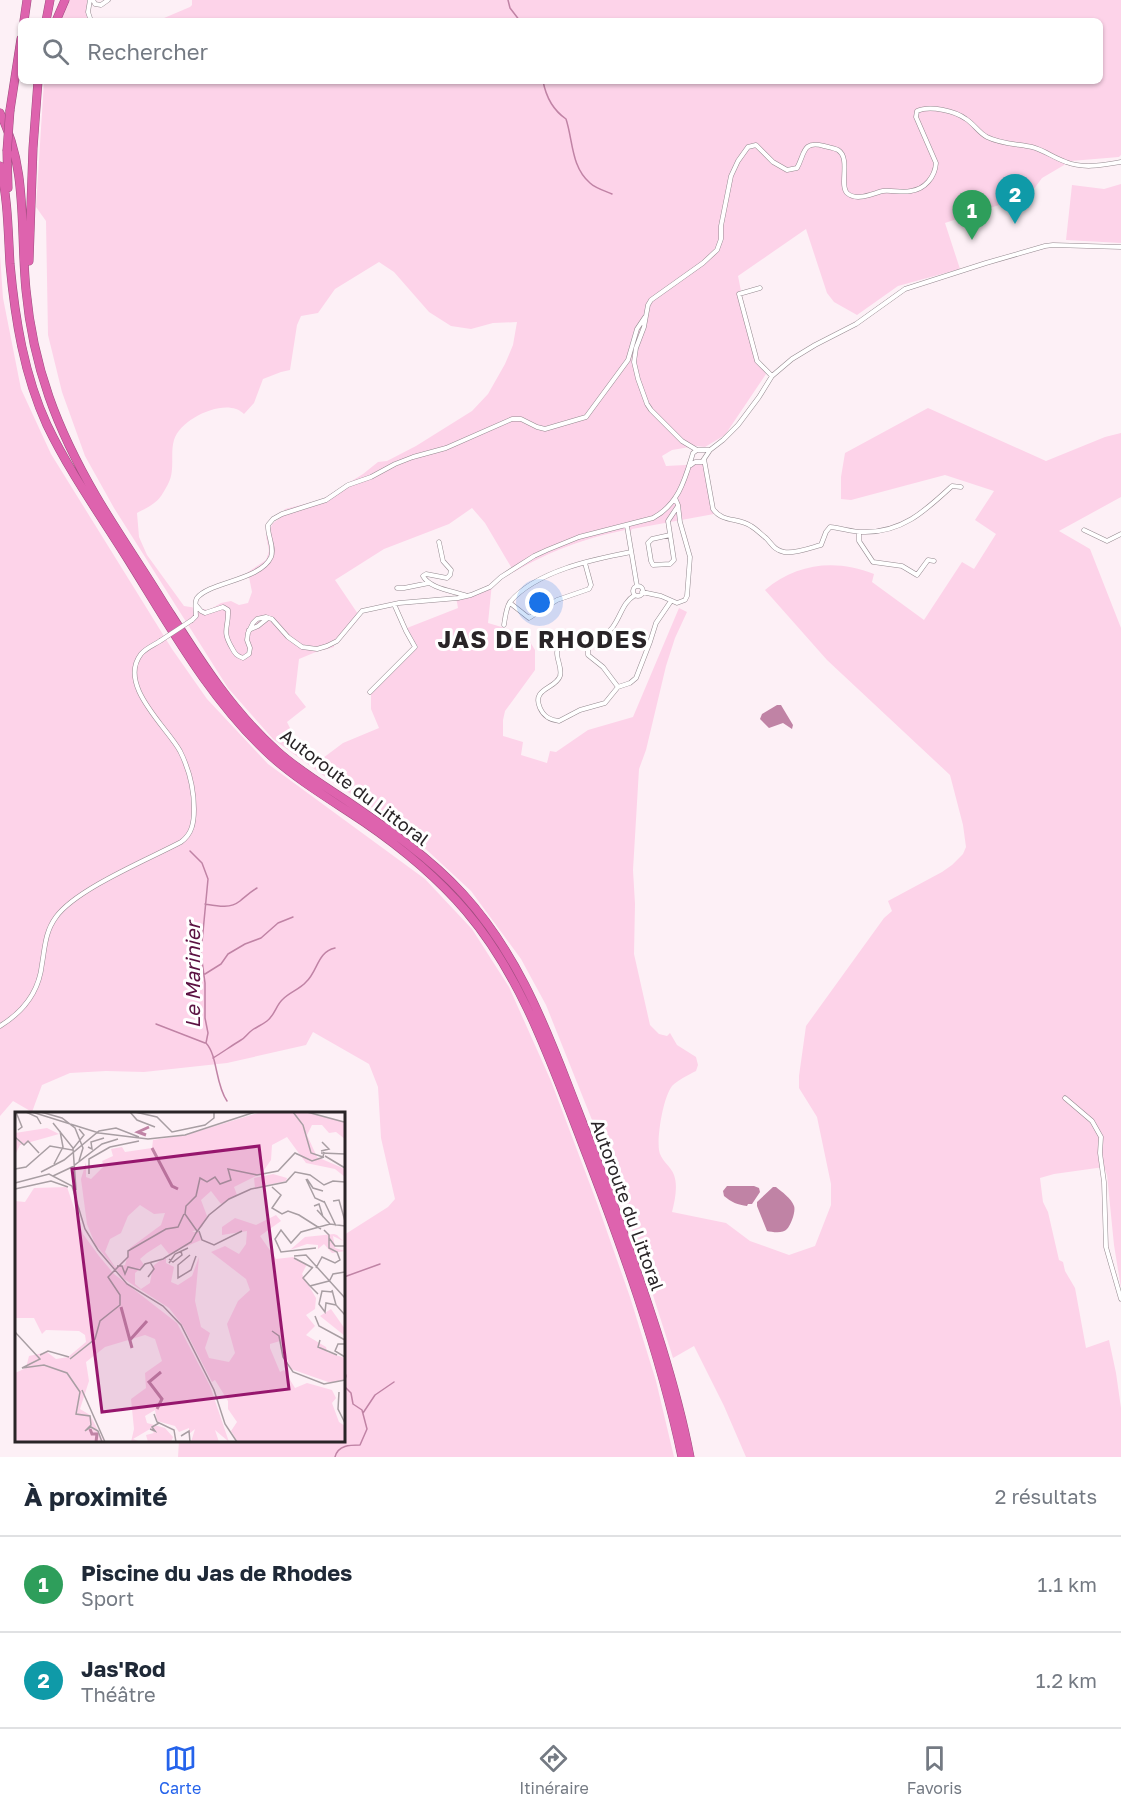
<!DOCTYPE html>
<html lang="fr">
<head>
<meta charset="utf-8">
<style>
  body { margin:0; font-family:"Golos Text",sans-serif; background:#f2f2f3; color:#1f2937 }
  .you { position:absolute; left:540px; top:603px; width:21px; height:21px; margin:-15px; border:4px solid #fff; border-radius:50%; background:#1a73e8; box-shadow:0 0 0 9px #1a73e833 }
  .badge { display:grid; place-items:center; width:39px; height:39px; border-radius:50%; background:#2563eb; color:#fff; font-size:20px; font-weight:700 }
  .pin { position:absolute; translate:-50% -50px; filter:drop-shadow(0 2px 3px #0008) }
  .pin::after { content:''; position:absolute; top:32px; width:21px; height:18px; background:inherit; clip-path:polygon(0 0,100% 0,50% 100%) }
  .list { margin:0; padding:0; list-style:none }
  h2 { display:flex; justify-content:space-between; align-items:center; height:78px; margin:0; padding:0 24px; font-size:26px }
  h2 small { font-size:20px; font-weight:400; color:#747a83 }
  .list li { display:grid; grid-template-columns:39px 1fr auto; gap:18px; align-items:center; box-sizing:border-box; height:96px; padding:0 24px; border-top:2px solid #e0e1e3 }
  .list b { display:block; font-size:22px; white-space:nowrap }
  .list p { margin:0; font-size:20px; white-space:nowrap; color:#747a83 }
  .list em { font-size:20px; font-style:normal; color:#747a83 }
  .icon { flex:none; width:33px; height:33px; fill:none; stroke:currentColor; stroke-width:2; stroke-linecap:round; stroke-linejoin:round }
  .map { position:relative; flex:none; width:1121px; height:1457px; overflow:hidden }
  .search { position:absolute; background:#fff; box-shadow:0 2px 4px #0004; left:18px; right:18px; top:18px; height:66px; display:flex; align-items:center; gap:15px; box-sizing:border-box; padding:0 21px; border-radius:9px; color:#747a83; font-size:22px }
  .sheet { height:270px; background:#fff }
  nav { display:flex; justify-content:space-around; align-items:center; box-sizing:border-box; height:84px; border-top:2px solid #e0e1e3; background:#fff; font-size:16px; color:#747a83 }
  nav a { display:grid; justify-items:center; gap:3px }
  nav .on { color:#2563eb }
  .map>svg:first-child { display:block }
  .green { fill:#fdd3e9; fill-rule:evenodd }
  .water { fill:#c083a5 }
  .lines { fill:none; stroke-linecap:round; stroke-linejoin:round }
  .stream { stroke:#c083a5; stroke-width:1.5 }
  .minor-casing { stroke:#94898f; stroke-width:5 }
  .motorway-casing { stroke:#9f4d7f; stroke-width:9 }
  .minor { stroke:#fff; stroke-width:4 }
  .motorway { stroke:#de63ae; stroke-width:8 }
  .minor-bridge-casing { stroke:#94898f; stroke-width:5; stroke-linecap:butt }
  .motorway-bridge-casing { stroke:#9f4d7f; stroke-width:9; stroke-linecap:butt }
  .minor-bridge { stroke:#fff; stroke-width:4 }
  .motorway-bridge { stroke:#de63ae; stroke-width:8 }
  .labels { text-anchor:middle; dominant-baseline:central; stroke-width:6; stroke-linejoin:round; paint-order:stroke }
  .street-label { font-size:18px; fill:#292427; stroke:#fff }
  .water-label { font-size:20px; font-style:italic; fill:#5b1142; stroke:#fff }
  .district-label { font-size:24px; font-weight:bold; letter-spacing:1.5px; fill:#292427; stroke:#fff }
  .inset-river { fill:none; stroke:#c083a5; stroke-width:3 }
  .inset-road { fill:none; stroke:#a89ea3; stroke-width:1.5 }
  .view { fill:#96166d; fill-opacity:0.15; stroke:#96166d; stroke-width:3 }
  .inset-edge { fill:none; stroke:#292427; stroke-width:3 }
</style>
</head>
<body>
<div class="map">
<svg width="1121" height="1457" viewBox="0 0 1121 1457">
  <rect width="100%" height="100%" fill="#fdf0f6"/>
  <path class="green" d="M69 0H87L91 21H59Z
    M192 0H1121V155L1119 157 1071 161 1042 178 1028 197 1002 204 945 223 960 269 898 286 857 315 834 302 827 293 806 229 738 276C744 305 751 350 766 374L725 435 705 447 696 446 672 450 662 456 666 466 705 464 714 514 632 529 630 532 627 533 625 530C583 539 552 550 514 572L485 523 472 508 449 524 384 549 335 580 360 617 338 643 334 645V647L324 650 323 649 299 659 295 693 306 707 287 722 295 738 319 761 343 743 379 728 371 709V693L418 647 407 628 458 608 456 597 470 595 492 583 488 623 525 634 535 650V670L505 711 503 720V736L523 742 521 755 547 763 550 751 556 752 588 730 633 717 679 608 687 612 675 638 666 666 646 750 639 769 633 870 635 904 634 954 650 1025 659 1034 667 1036 670 1033 677 1045 696 1057 698 1065 696 1071C688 1075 678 1080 672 1086 663 1098 657 1136 659 1150 660 1160 671 1166 674 1175 678 1186 675 1200 672 1212L726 1223 750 1241 789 1255 815 1246 831 1205V1184L817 1117 799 1088V1076L806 1026 884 918 892 911 888 901 942 872 952 865 963 854 966 847 963 825 950 775 827 660 765 590C797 563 836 559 874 574L872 582 924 620 962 562 974 569 996 534 975 520 994 491 945 475 851 500 841 499V477L845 453 928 408 1046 461 1105 437 1121 433V497L1059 531 1090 549 1121 628V1288L1114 1245 1107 1175 1104 1167 1054 1174 1040 1178 1043 1202 1048 1212 1059 1260 1063 1262 1065 1271 1075 1288 1086 1348 1109 1340 1116 1373 1121 1408V1457H746L724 1406 694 1346 673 1358 638 1248 608 1160 546 1005 521 959 471 891 402 827 331 781 273 739 228 688 114 508 85 456 62 392 48 335 46 221 36 207 44 81H1100V21H157L190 7 192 5ZM379 262 394 272 429 312 451 326 471 329 493 323 517 322 513 345 505 364 488 394 472 411 416 446 387 461 378 462 363 474 321 500 285 509 280 518 273 523 266 536 269 551 266 560 248 572 252 592 248 603 239 605 231 601 221 603 209 610 184 606 147 555 139 537 137 513C156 503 159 502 169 482 175 469 170 453 174 440 180 420 217 402 236 409 238 409 243 413 244 414L254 403 263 379 281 372 290 370 297 325 301 316 318 313 335 289Z
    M1121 184V243L1066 240 1072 185 1104 189Z
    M0 255 3 298 21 389 51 454 172 649 207 699 268 764 425 879 472 929 509 987 551 1081 597 1203 630 1297 656 1381 674 1457H178L179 1441 344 1440V1235L388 1207 395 1199 381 1138 378 1087 369 1064 313 1032 306 1045 227 1063 144 1072 106 1071 70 1073 42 1085 32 1112 13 1101 0 1116Z"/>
  <path class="water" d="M777 705H781L793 725 792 729 783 723 769 728 760 719 762 714Z
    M727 1186H754L759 1188 760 1192 752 1204H748L747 1206C738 1205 731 1202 724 1196L723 1191Z
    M773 1187H776C782 1192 791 1198 794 1206 796 1211 791 1225 787 1229 783 1234 772 1232 767 1231L757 1206V1202Z"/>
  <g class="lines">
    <path class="stream" d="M508 0 510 8 520 21
      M543 81C546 97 553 110 566 119 573 140 571 167 590 183 595 188 605 191 612 194
      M190 851 202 863 208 879 201 953 205 983V1018L208 1033 206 1043C218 1056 215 1084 227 1101
      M205 904C217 906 230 909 240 901 246 896 250 892 257 888
      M205 974 221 964 228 954 245 944 261 938 278 923 293 917
      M156 1024 205 1043
      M213 1058C223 1052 231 1046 241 1040 245 1038 247 1034 251 1031 256 1027 262 1025 267 1021 275 1015 276 1005 283 999 290 992 300 989 306 982 318 971 317 952 335 948
      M344 1277 380 1264
      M344 1370 346 1376 344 1383
      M363 1413 375 1395 394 1382
      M335 1457C338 1445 350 1445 360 1445L367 1429 362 1410 353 1404 351 1393 344 1386"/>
    <g class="minor-casing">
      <path id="minor" d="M90 0 88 12 91 21
        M93 0 95 4 101 5 108 0
        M760 288 739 294 757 361 772 376
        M697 450 682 441 651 410 647 404 638 379 634 362 636 348 644 327 648 305 651 300 703 263 717 250 721 239V226L731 176 738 161 748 147 756 145 773 162 787 170 797 168C805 154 802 140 824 146 828 147 834 148 838 150 851 158 839 185 847 193 857 202 873 193 883 191 892 190 902 193 911 191 925 189 935 177 936 163L916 117 917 111C930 105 955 111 966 119 974 124 979 133 987 137 1001 144 1017 144 1032 147 1044 150 1054 158 1066 162 1084 169 1103 165 1121 162
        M704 459 713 509C723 523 738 517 751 526 756 529 761 534 766 538 772 544 774 550 784 552 795 554 810 548 821 545L826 532 830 527C841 528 852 532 863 532 902 533 925 511 952 486L961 487
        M691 465 695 462H702L710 450 723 440 738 425 759 397 772 376 792 359 815 345 856 324 905 289 986 263 1045 246 1053 245 1121 247
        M627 526 637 586
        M1084 530 1107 541 1121 534
        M859 532V541L873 562 902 566 917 575 928 560 934 561
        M670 535 652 539 648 543 651 561 653 565 670 564 674 560 668 521 678 506
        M439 542 443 561 451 570 450 575 447 578 426 574 423 576C430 589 454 591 467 596
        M633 591a5 5 0 1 1 10 0a5 5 0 1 1-10 0Z
        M397 588H404L429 583
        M642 592 661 596 677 603 685 600 687 596 690 557 680 522 678 505 675 498
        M635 595C618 605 621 628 600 637 588 642 568 634 560 644 552 655 563 665 560 676 556 689 531 688 540 708 544 717 550 720 559 721L580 710 605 703 618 687 630 683 636 678 650 642 656 623 671 601
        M510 603 529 618 557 600 589 589 591 585 585 563
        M196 605 201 611 205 613 223 607 228 610C229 629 221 629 232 648 235 654 237 656 243 658L249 654 250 648 247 640 248 633 253 623 257 619 266 617 272 619 288 637 302 647 317 649 327 646 337 641 362 611 399 603 458 598 471 595 490 587 501 577 534 556 547 550 579 537 653 518C679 504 685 479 693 453L697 450H710
        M192 620 196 616C196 611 194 602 197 598 209 582 261 580 271 557 275 547 267 535 268 525L273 519 282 514 326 500 348 485 371 477 395 464 413 457 446 448 512 419H521L537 427 545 429 586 417 628 360 637 329 645 317
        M504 625C505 618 506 608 510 602 536 571 594 559 631 552
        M249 630 258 626 268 618
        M588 640V655L603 667 618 687
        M370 692 415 647 406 631 394 604
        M0 1026C23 1012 39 992 42 964 45 947 45 932 56 917 76 889 149 859 181 842 192 834 194 823 194 809 194 789 189 769 180 751 167 727 117 685 141 654 146 648 154 645 160 641
        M1065 1098 1092 1121 1101 1137 1100 1153 1104 1182 1106 1247 1121 1299"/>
    </g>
    <g class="motorway-casing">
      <path id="motorway" d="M24 21 27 0
        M46 21 50 0
        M56 21 65 0
        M10 110 21 39
        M0 113C28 168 20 230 26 290 33 367 57 429 96 496 117 532 141 566 163 602 197 655 229 708 277 751 298 770 323 785 347 801 388 829 429 857 463 894 514 950 541 1015 568 1085 585 1129 602 1172 618 1217 645 1295 674 1375 690 1457
        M7 151 8 188
        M0 166C8 198 8 231 10 264 15 319 24 375 47 425 70 473 101 516 129 561 172 630 211 701 271 756 299 781 333 801 364 822 402 848 436 876 466 911 522 977 550 1060 581 1140 620 1241 660 1351 682 1457
        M29 261 33 148 38 81"/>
    </g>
    <use href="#minor" class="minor"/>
    <use href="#motorway" class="motorway"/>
    <g class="minor-bridge-casing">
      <path id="minor-bridge" d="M160 641 192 620"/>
    </g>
    <g class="motorway-bridge-casing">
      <path id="motorway-bridge" d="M7 151 10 110"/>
    </g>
    <use href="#minor-bridge" class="minor-bridge"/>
    <use href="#motorway-bridge" class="motorway-bridge"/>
  </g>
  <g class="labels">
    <g class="street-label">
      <text transform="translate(355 787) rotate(37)">Autoroute du Littoral</text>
      <text transform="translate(628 1205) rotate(70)">Autoroute du Littoral</text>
    </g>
    <g class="water-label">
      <text transform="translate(192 975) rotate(-90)">Le Marinier</text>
    </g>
    <g class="district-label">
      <text x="543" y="638">JAS DE RHODES</text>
    </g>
  </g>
  <g transform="translate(15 1112)">
    <rect width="330" height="330" fill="#fdf0f6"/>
    <path d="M246 0H290L330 10V27L321 20 314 21 307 13H297L292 23 302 45 330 57V65L320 57 291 51 272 25 257 33 256 48 247 61 219 75 222 83 206 92 196 79 186 88 192 104 187 115 177 120H184L186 128 154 142 146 132 132 141 125 147 129 153 120 161V172L126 177 135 171 138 154 151 144V151L159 155 156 170 163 173 177 164 184 145 180 189 186 215 195 221 190 236 194 246 214 250 220 241 212 212 223 189 235 178 231 167 196 140 210 134 224 142 231 132 232 119 207 123V115L220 106 241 113 261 103 266 109 245 124 261 147 278 145 292 152 287 162 301 186 300 197 291 203 300 214 291 223 311 235 312 240 330 246V267L316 271 276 257 265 229 255 232V236L265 260 269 258 280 276 292 271 317 278 321 286 317 291 324 310 330 314V330L222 329 216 319 222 310 213 297V289L200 268 197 270 168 214 154 196 109 167 80 132 72 112 66 67 71 50V65L76 67 89 54 87 49 98 44 96 37 107 35 110 40 137 36 138 28 171 23ZM125 93 139 102 150 101 146 113 115 136 110 153 100 155 90 140 95 127 106 121 113 104ZM32 16 44 22 5 33 0 43V21ZM258 62 272 66 271 69 240 76 239 66ZM52 75 68 122 84 144 99 162 162 211 195 274 214 330 200 318 204 330H176L180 317 174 322V316L164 320 160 314 142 309 140 298 130 304 132 311 150 316 158 325 156 330H133L131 323 139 321 135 317 118 327 126 330H116L119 317 116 287 131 276 130 261 147 249 140 227 130 223 90 235 71 250 74 269 65 297 75 303 89 330H0V261L11 256 14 244 32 240 41 247 53 245 71 230 70 223 64 219 31 218 27 222 19 206H0V89L10 90 19 76ZM319 122 322 123 328 129 318 124 320 136 330 139 317 141 309 132 303 137V133L292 132 275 138 290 125ZM316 197 330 217V224L305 204Z" fill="#fdd3e9" fill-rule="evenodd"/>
    <path class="inset-river" d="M131 23 123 20 134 15M137 36 157 74 163 77M106 195 117 236M114 229 132 209M142 297 147 287 134 270 146 260M75 317 77 322H82L81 330"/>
    <path class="inset-road" d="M1 0 7 15 3 18M11 0 22 5 26 12M17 0 84 21 133 27 170 23 240 0M26 0 47 6 60 16 68 36 64 49M115 0 122 8 140 15M120 0 142 5 157 20 190 13 199 6V0M278 0 288 13 296 41 308 45 309 40M292 0 329 10M38 11 58 36 61 78M0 25 9 33 13 29 24 41M73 35 77 37 76 30 89 26M95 35 124 29M306 39 314 37 307 30M306 41 330 42M310 44 330 56M39 52 48 35 45 19M0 57 11 55 35 34 57 38 69 23 64 17M26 60 49 48 84 19 101 16 124 25M74 62V47L95 35M38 64 57 55 87 32 103 27M291 67 300 86 309 90M292 67 298 76 308 79M0 71 34 62 57 74 70 117 83 138 112 172 148 194 166 213 199 278 210 312 222 330M257 75 266 83 257 96 267 102 273 99 284 103 306 117M0 77 36 69 53 75M309 89 321 114M318 89 324 88 330 109M299 94 304 92 308 105M302 98 315 112M182 119 170 102 171 94 181 84 185 66 192 70 200 65 205 72 216 68 213 57 242 63 263 59 280 41 297 49 309 45M184 119 187 128 199 133 227 119M181 121 194 103 214 87 236 77 271 70 280 60 295 63 309 73 318 69 330 70M314 126 320 134H330M301 136 266 140 260 127 266 118 276 131 286 120 315 112 330 114M175 143 163 153V166L176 158 181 144M279 144 291 143 330 186M279 146 298 156M154 147 158 150 167 143 166 139M154 151 160 142 173 136M102 154H107L110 162 113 155 125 158 130 152 148 147 176 130 182 119M301 156 307 145 320 151 325 148 322 140 314 136V123L309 118M133 165 139 157 135 150M314 170 318 162 330 160M295 174 288 166 298 155M317 178 321 193 330 203M318 180 307 179 304 192 310 200 311 191 321 193M303 182 295 174 314 169M300 204 304 214 330 228M257 219 264 224 268 245 278 260 309 272 330 268M0 220 25 247 7 256 29 253 52 261 65 280 61 302 75 304 76 313 70 319 76 315 83 319 87 330M305 228 303 235 322 243M330 232H323L320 239 330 245M25 243 33 239 54 245M55 247 80 227 85 209 105 193V183L93 165 113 145V139L151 117 163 115 169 102M67 278 90 330M324 280 323 297 330 311M139 302 142 310 159 318 161 330M135 317 140 319 137 315 144 311M166 324 174 319 175 330"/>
    <path class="view" d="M244 34 274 277 87 300 57 57Z"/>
    <rect width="330" height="330" class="inset-edge"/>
  </g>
</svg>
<div class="you"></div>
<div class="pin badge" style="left:972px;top:240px;background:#2e9e5b">1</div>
<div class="pin badge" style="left:1015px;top:224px;background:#0f9aa8">2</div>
<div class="search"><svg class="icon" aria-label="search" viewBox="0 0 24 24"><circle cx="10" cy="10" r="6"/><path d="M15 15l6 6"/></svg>Rechercher</div>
</div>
<section class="sheet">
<h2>À proximité<small>2 résultats</small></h2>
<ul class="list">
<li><span class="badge" style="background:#2e9e5b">1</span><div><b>Piscine du Jas de Rhodes</b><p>Sport</p></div><em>1.1 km</em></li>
<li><span class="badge" style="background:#0f9aa8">2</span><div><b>Jas'Rod</b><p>Théâtre</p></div><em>1.2 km</em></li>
</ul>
</section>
<nav>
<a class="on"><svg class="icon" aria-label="map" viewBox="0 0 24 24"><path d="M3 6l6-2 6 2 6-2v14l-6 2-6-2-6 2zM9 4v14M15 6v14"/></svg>Carte</a>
<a><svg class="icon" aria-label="directions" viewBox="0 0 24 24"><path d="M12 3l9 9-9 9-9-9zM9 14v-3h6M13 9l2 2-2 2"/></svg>Itinéraire</a>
<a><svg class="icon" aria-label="saved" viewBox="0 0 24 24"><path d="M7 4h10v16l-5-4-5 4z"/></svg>Favoris</a>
</nav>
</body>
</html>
